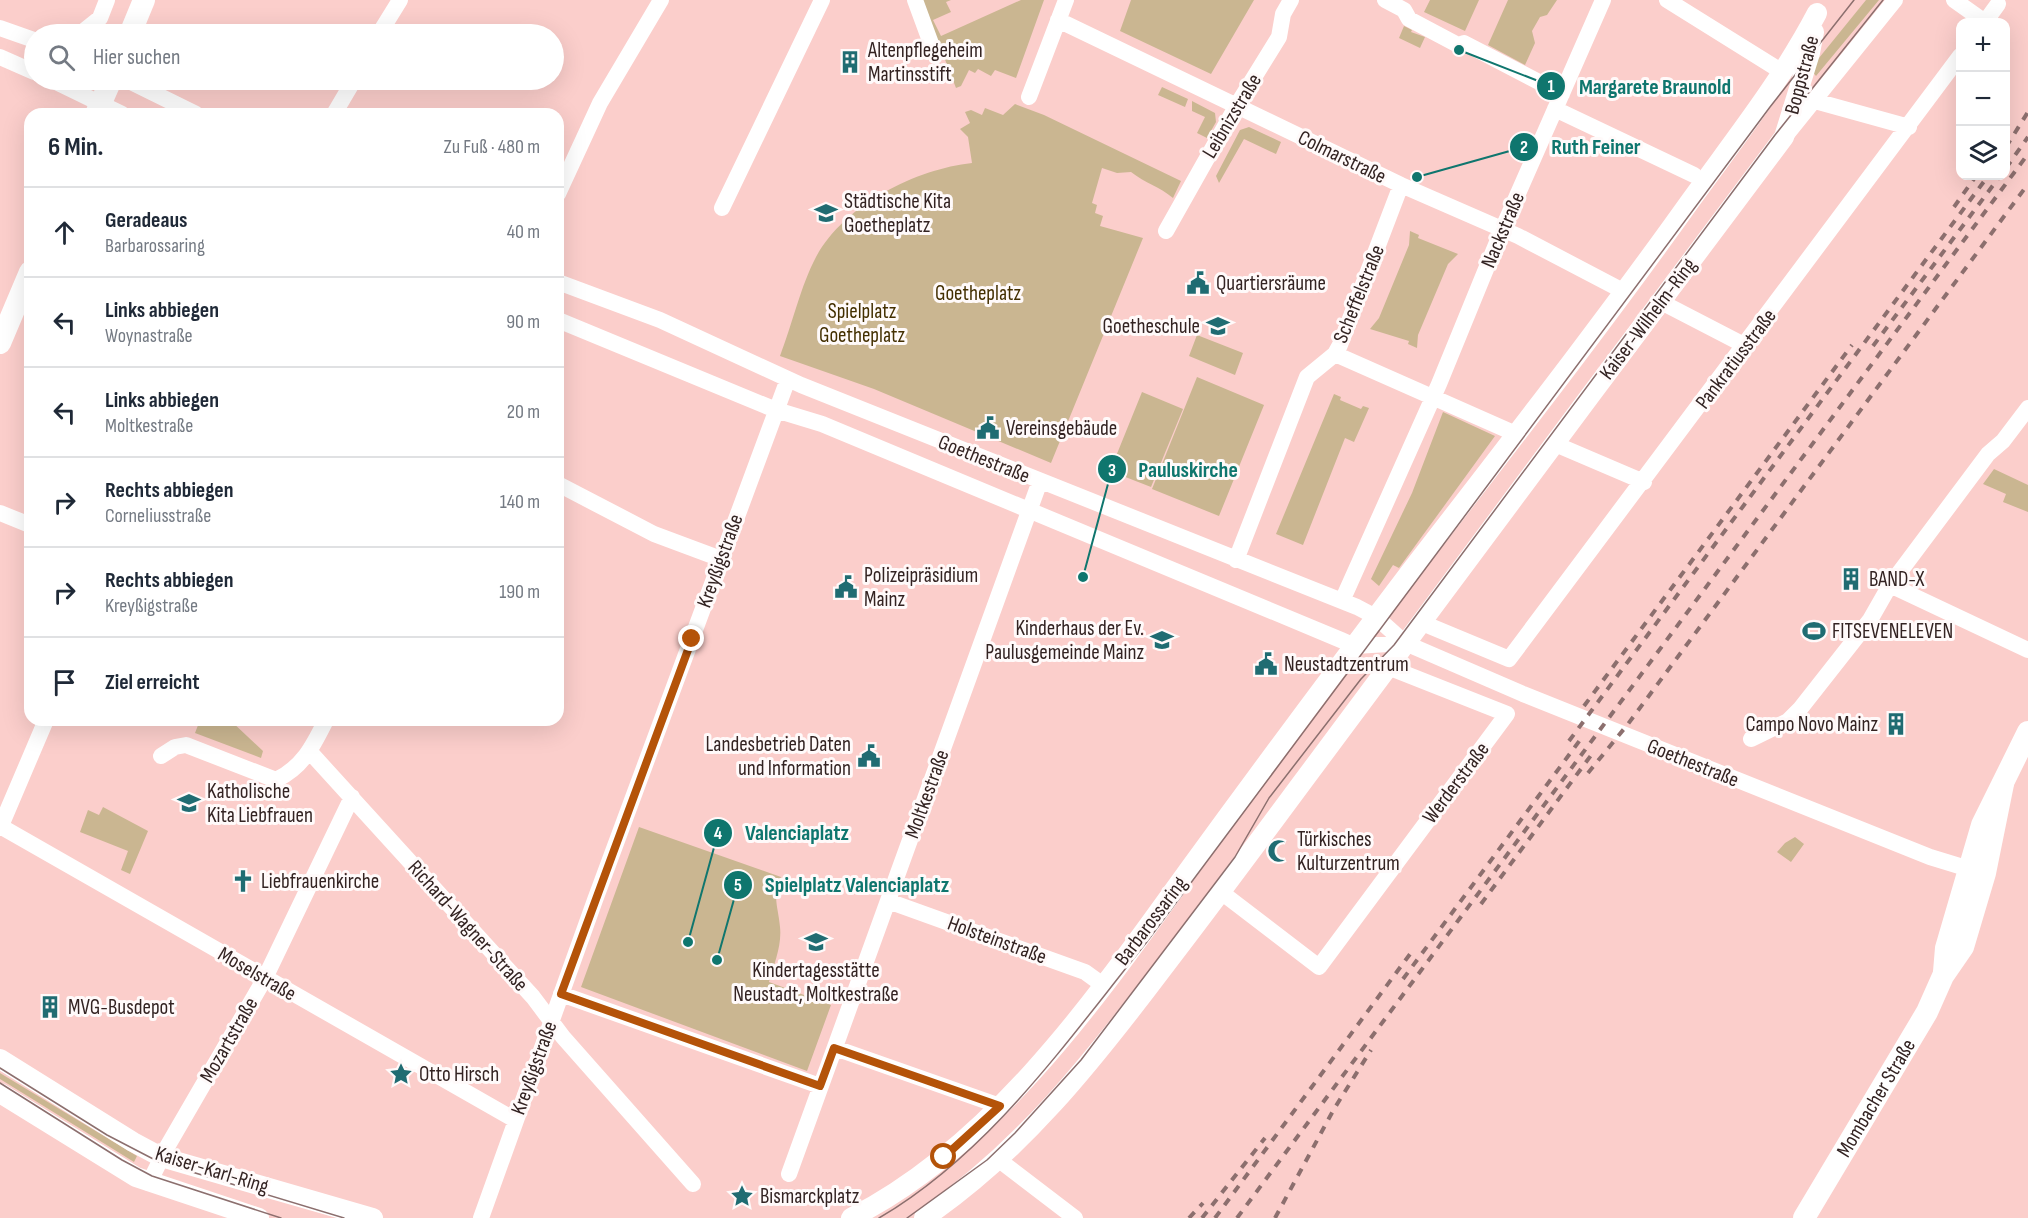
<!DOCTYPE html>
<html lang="de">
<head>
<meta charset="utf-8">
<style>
  body { margin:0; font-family:"Sofia Sans Condensed",sans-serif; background:#f2f2f3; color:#1f2937 }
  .controls { position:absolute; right:18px; top:18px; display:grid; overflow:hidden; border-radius:12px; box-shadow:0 6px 24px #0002 }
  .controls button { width:54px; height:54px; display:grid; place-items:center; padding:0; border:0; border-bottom:2px solid #e0e1e3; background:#fff; color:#1f2937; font:30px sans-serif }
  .stop { position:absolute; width:18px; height:18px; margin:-14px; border:4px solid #b45309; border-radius:50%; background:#fff }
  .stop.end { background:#b45309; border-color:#fff; box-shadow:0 2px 6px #0008 }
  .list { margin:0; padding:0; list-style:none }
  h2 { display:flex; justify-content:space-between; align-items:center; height:78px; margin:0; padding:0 24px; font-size:26px }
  h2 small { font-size:20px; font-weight:400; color:#747a83 }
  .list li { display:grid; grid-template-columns:39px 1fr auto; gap:18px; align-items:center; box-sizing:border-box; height:90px; padding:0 24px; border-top:2px solid #e0e1e3 }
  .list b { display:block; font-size:22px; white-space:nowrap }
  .list p { margin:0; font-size:20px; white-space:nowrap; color:#747a83 }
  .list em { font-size:20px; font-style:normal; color:#747a83 }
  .icon { flex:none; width:33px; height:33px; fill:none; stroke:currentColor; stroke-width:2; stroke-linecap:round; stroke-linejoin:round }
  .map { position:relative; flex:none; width:2028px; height:1218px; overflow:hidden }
  .search { position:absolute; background:#fff; box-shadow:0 6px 24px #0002; left:24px; top:24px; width:540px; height:66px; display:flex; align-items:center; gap:15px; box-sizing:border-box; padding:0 21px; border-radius:33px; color:#747a83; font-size:22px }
  .panel { position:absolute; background:#fff; box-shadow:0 6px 24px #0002; left:24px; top:108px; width:540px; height:618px; border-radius:18px }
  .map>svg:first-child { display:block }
  .green { fill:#cab691 }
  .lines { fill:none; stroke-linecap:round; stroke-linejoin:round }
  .minor { stroke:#fff; stroke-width:16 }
  .tertiary { stroke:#fff; stroke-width:20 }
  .secondary { stroke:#fff; stroke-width:22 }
  .tram { stroke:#8c6f6e; stroke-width:1.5 }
  .rail { stroke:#8c6f6e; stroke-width:4; stroke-dasharray:8 8; stroke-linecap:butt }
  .route { stroke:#b45309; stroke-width:8 }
  .labels { text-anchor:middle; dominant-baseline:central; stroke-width:6; stroke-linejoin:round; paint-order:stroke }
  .poi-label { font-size:21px; fill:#332322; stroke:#fffafa; text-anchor:start }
  .street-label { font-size:21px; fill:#332322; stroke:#fffafa }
  .park-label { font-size:21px; fill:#432f00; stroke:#fffafa }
  .leader { fill:none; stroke:#0f766e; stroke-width:2 }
  .callout-dot { fill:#0f766e; stroke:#fffafa; stroke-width:2 }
  .mark-label { font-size:18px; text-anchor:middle; font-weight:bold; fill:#fff }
  .callout-label { font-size:22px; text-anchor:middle; font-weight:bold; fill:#0f766e; stroke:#fffafa; stroke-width:6; stroke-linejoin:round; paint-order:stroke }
</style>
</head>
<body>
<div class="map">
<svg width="2028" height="1218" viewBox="0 0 2028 1218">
  <rect width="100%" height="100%" fill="#fbcecb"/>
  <path class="green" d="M922 0H951L946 2 951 12 933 20 941 36 1021 0H1044L1016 78 995 70 991 76 978 69 975 73 969 70 961 86 956 88Z
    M1131 0H1254L1211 74 1120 31Z
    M1430 0H1479L1465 31 1424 12Z
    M1508 0H1557L1547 15 1540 17 1532 31 1535 43 1525 65 1488 45Z
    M1866 0H1879L1816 76 1810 69Z
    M1404 26 1412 30 1411 32 1425 37 1420 48 1399 38Z
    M1162 87 1188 99 1185 107 1158 95Z
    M1192 101 1215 113 1216 122 1207 138 1197 133 1205 117 1192 111Z
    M1015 104 1044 115 1181 181 1173 198C1160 187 1145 183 1131 172L1117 173 1102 168 1092 203 1097 205 1095 213 1103 216 1100 226 1143 238 1051 463 874 389 780 356C792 325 801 285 816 257 844 205 916 169 972 163L968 137 960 129 970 123 965 112 971 110 982 115 985 108 1003 115Z
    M1249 127 1281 142 1276 154 1244 139 1219 183 1216 176 1240 130Z
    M1410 231 1419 235 1418 238 1458 254 1448 264 1418 335 1417 348 1408 344 1409 341 1370 329 1379 318 1409 245Z
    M1197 335 1243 353 1235 375 1189 356Z
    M1197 377 1264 405 1219 516 1152 489Z
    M1142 392 1183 409 1151 487 1110 471Z
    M1334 394 1341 397 1340 400 1361 409 1363 406 1369 408 1354 442 1345 438 1303 545 1276 534Z
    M1443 412 1495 436 1399 568 1393 565 1379 586 1371 579 1412 493Z
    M1994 469 2028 485V512L2003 502 2006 494 1983 484Z
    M200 720H230L263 751 261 758 195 733Z
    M103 807 148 831 130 874 121 870 128 851 80 832 88 810 99 815Z
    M639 827 781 877C772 898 778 905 780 927 782 946 774 964 769 982L831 1005 807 1071 581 987Z
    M1795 837 1804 844 1791 862 1777 852 1785 843Z
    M0 1073 137 1156 134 1162 0 1079Z"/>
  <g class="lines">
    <path class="minor" d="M915 0 933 49
      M1385 0 1404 10 1409 19 1458 45 1464 43 1562 94
      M1667 0 1784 73
      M1954 0 1985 22
      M1058 20 1401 185 1518 236 1625 292
      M1985 22 1998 4
      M0 28 34 40
      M80 34 100 18 107 0
      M379 34 400 0
      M0 57 34 72
      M52 80 122 114
      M127 80 196 114
      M1029 97 1066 0
      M1815 101 1909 127
      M1555 109 1694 175
      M334 114 354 80
      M1787 134 1895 0
      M558 194 600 103 661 0
      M722 208 822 0
      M1166 231 1237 105 1279 37 1283 14 1291 0
      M558 282 660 320 801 385 1357 607 1376 617 1405 643 1419 649 1523 694 1930 857 1979 872
      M1661 302 1746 346
      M558 320 776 410 822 424 1341 640 1355 646 1405 643
      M1335 354 1516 434
      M1555 444 1644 482
      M558 484 654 534 721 559
      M0 513 30 525
      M1236 560 1307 377 1335 354 1340 345 1401 185
      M1890 585 2028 650
      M1342 601 1439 384 1502 230 1603 0
      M1420 622 1509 659 1960 56
      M1751 739 1788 721 1800 709 1870 620 1890 585 1988 454 2003 441 2028 408
      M310 752 533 997 563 1037 693 1184
      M161 756 175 747 186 745 276 780C303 767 313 746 326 720
      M0 826 515 1120
      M0 828 46 720
      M1221 892 1319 967 1507 714 1388 667
      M888 901 1085 972 1103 985
      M561 994 820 1086
      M835 1048 1000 1106
      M999 1160 1075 1218
      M789 1174 1040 481
      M149 1183 167 1147 265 978 352 797
      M481 1218 595 900 788 379"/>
    <path class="tertiary" d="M0 1059 133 1142 161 1157 373 1218
      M0 1093 136 1177 259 1218
      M851 1218C995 1145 1097 997 1190 868 1260 772 1332 675 1404 580 1501 454 1599 329 1691 200 1735 139 1782 80 1817 13
      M924 1218C1022 1151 1092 1062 1163 968 1210 907 1255 846 1301 784 1462 568 1622 352 1784 137L1810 53 1814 32"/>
    <g class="secondary">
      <path d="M130 34 144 0"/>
      <path d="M96 114 111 80"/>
      <path d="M0 343 30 272"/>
      <path d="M1944 972 1946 948 1982 825 2028 732"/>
      <path id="s1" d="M1804 1218 1927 1012 1943 976 1963 947 1985 873 2003 784"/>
    </g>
    <path class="tram" d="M0 1068 107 1135 159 1162 344 1218
      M0 1083 122 1160 152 1176 281 1218
      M879 1218C991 1152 1066 1042 1146 943L1770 107 1854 0
      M907 1218 987 1160 1015 1133 1081 1060 1235 857 1269 798 1361 679 1394 645 1775 135 1883 0"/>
    <path class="rail" d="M2006 147 2028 112
      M2006 168 2028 137
      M1954 207 1976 176
      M1873 346 2000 176
      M1584 706 1852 345
      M1569 741 1988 176
      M1588 773 1628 724 2028 184
      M1481 904 1592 754
      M1403 979 1583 736
      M1189 1218 1203 1203
      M1202 1218 1265 1138
      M1215 1218 1413 950
      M1237 1218 2028 154
      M1275 1218 1334 1109 1371 1050"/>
  </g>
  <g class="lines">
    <path class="route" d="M692 639 561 994 820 1086 834 1048 1000 1106 944 1157"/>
  </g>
  <defs>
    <g id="building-bare" transform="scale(1.8)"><path d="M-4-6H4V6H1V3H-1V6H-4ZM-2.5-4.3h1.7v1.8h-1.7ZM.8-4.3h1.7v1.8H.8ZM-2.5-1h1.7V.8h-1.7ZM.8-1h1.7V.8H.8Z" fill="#206c72" stroke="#fffafa" stroke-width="2.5" paint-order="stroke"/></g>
    <g id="school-bare" transform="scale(1.8)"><path d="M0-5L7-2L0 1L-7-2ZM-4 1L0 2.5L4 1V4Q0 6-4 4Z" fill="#206c72" stroke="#fffafa" stroke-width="2.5" paint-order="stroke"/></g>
    <g id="civic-bare" transform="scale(1.8)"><path d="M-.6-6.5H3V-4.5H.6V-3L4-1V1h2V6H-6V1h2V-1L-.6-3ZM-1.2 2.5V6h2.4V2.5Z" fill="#206c72" stroke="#fffafa" stroke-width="2.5" paint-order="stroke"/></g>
    <g id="stadium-bare" transform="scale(1.8)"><path d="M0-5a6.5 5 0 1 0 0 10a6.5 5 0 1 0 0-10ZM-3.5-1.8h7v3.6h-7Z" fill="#206c72" stroke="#fffafa" stroke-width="2.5" paint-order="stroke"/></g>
    <g id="mosque-bare" transform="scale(1.8)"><path d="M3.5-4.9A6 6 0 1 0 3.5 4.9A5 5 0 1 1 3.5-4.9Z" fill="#206c72" stroke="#fffafa" stroke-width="2.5" paint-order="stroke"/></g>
    <g id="church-bare" transform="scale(1.8)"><path d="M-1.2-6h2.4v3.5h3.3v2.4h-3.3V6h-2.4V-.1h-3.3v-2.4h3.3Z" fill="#206c72" stroke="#fffafa" stroke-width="2.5" paint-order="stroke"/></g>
    <g id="sight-bare" transform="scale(1.8)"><path d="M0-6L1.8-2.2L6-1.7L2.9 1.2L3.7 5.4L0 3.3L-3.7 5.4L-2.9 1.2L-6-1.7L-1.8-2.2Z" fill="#206c72" stroke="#fffafa" stroke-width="2.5" paint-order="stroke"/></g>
  </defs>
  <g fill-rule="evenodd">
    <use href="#building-bare" x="850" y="62"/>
    <use href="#school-bare" x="826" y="213"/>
    <use href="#civic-bare" x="1198" y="283"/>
    <use href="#school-bare" x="1218" y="326"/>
    <use href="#civic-bare" x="988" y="428"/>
    <use href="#building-bare" x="1851" y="579"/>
    <use href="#civic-bare" x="846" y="587"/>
    <use href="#stadium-bare" x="1814" y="631"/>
    <use href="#school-bare" x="1162" y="640"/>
    <use href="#civic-bare" x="1266" y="664"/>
    <use href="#building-bare" x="1896" y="724"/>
    <use href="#civic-bare" x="869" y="756"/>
    <use href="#school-bare" x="189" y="803"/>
    <use href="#mosque-bare" x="1279" y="851"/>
    <use href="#church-bare" x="243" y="881"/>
    <use href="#school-bare" x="816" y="942"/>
    <use href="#building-bare" x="50" y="1007"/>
    <use href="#sight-bare" x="401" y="1074"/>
    <use href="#sight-bare" x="742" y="1196"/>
  </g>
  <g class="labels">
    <g class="poi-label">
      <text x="868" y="50">Altenpflegeheim<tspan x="868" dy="24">Martinsstift</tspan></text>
      <text x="844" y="201">Städtische Kita<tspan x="844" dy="24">Goetheplatz</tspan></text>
      <text x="1216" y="283">Quartiersräume</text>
      <text x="1200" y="326" text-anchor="end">Goetheschule</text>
      <text x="1006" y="428">Vereinsgebäude</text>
      <text x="864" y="575">Polizeipräsidium<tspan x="864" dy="24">Mainz</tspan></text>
      <text x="1869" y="579">BAND-X</text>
      <text x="1144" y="628" text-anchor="end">Kinderhaus der Ev.<tspan x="1144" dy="24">Paulusgemeinde Mainz</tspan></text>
      <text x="1832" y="631">FITSEVENELEVEN</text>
      <text x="1284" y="664">Neustadtzentrum</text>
      <text x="1878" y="724" text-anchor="end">Campo Novo Mainz</text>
      <text x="851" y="744" text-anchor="end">Landesbetrieb Daten<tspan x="851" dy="24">und Information</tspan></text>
      <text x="207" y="791">Katholische<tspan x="207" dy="24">Kita Liebfrauen</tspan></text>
      <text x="1297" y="839">Türkisches<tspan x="1297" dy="24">Kulturzentrum</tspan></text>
      <text x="261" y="881">Liebfrauenkirche</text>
      <text x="816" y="970" text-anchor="middle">Kindertagesstätte<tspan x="816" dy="24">Neustadt, Moltkestraße</tspan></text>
      <text x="68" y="1007">MVG-Busdepot</text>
      <text x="419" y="1074">Otto Hirsch</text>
      <text x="760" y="1196">Bismarckplatz</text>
    </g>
    <g class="street-label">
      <text transform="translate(1802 75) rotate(-75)">Boppstraße</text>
      <text transform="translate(1232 116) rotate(-59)">Leibnizstraße</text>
      <text transform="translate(1342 157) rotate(26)">Colmarstraße</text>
      <text transform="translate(1503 230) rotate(-67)">Nackstraße</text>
      <text transform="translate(1359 294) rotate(-68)">Scheffelstraße</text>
      <text transform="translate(1648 319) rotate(-53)">Kaiser-Wilhelm-Ring</text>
      <text transform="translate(1736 359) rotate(-53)">Pankratiusstraße</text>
      <text transform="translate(984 459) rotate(22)">Goethestraße</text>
      <text transform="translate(720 561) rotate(-70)">Kreyßigstraße</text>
      <text transform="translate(1693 763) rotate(22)">Goethestraße</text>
      <text transform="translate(1456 783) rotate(-53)">Werderstraße</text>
      <text transform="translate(927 794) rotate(-70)">Moltkestraße</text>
      <text transform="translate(1151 921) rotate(-53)">Barbarossaring</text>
      <text transform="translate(468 926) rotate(48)">Richard-Wagner-Straße</text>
      <text transform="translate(997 940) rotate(20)">Holsteinstraße</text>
      <text transform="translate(257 974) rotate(30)">Moselstraße</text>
      <text transform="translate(229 1040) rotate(-60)">Mozartstraße</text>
      <text transform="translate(534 1068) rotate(-70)">Kreyßigstraße</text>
      <text stroke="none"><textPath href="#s1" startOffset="140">Mombacher Straße</textPath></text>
      <text transform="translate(212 1170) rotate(17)">Kaiser-Karl-Ring</text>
    </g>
    <g class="park-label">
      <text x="978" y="293">Goetheplatz</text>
      <text x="862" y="311">Spielplatz<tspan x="862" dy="24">Goetheplatz</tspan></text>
    </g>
  </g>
  <path class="leader" d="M1459 50L1551 86M1417 177L1524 147M1083 577L1112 469M688 942L718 833M717 960L738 885"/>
  <g class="callout-dot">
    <circle cx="1459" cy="50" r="6"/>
    <circle cx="1417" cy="177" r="6"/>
    <circle cx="1083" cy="577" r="6"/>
    <circle cx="688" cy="942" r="6"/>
    <circle cx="717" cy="960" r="6"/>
    <circle cx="1551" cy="86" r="15"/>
    <circle cx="1524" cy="147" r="15"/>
    <circle cx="1112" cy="469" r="15"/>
    <circle cx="718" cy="833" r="15"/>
    <circle cx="738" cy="885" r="15"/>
  </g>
  <g class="mark-label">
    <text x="1551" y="92">1</text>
    <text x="1524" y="153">2</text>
    <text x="1112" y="476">3</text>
    <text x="718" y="839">4</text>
    <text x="738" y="891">5</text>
  </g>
  <g class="callout-label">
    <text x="1655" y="94">Margarete Braunold</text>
    <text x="1596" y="154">Ruth Feiner</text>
    <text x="1188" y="477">Pauluskirche</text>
    <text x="797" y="840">Valenciaplatz</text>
    <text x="857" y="892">Spielplatz Valenciaplatz</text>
  </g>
</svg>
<div class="controls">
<button>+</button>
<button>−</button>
<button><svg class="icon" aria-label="layers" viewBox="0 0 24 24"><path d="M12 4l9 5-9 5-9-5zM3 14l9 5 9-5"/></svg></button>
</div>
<div class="stop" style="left:944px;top:1157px"></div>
<div class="stop end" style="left:692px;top:639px"></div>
<div class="search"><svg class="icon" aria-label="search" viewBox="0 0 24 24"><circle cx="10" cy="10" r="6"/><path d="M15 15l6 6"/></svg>Hier suchen</div>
<section class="panel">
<h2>6 Min.<small>Zu Fuß · 480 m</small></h2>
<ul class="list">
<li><svg class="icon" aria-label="ahead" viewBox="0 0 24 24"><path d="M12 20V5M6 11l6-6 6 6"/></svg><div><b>Geradeaus</b><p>Barbarossaring</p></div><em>40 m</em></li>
<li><svg class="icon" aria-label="left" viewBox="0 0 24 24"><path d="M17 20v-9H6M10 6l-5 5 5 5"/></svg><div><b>Links abbiegen</b><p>Woynastraße</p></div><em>90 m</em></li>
<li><svg class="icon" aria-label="left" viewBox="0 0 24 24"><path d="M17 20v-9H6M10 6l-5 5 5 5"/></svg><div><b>Links abbiegen</b><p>Moltkestraße</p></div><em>20 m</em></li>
<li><svg class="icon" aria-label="right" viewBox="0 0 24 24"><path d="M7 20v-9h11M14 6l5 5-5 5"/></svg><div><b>Rechts abbiegen</b><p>Corneliusstraße</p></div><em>140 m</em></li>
<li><svg class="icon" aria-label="right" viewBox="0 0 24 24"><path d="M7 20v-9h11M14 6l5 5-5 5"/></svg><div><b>Rechts abbiegen</b><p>Kreyßigstraße</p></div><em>190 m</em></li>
<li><svg class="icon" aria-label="arrive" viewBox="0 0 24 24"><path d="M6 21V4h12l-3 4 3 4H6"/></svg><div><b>Ziel erreicht</b></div></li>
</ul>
</section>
</div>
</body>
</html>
